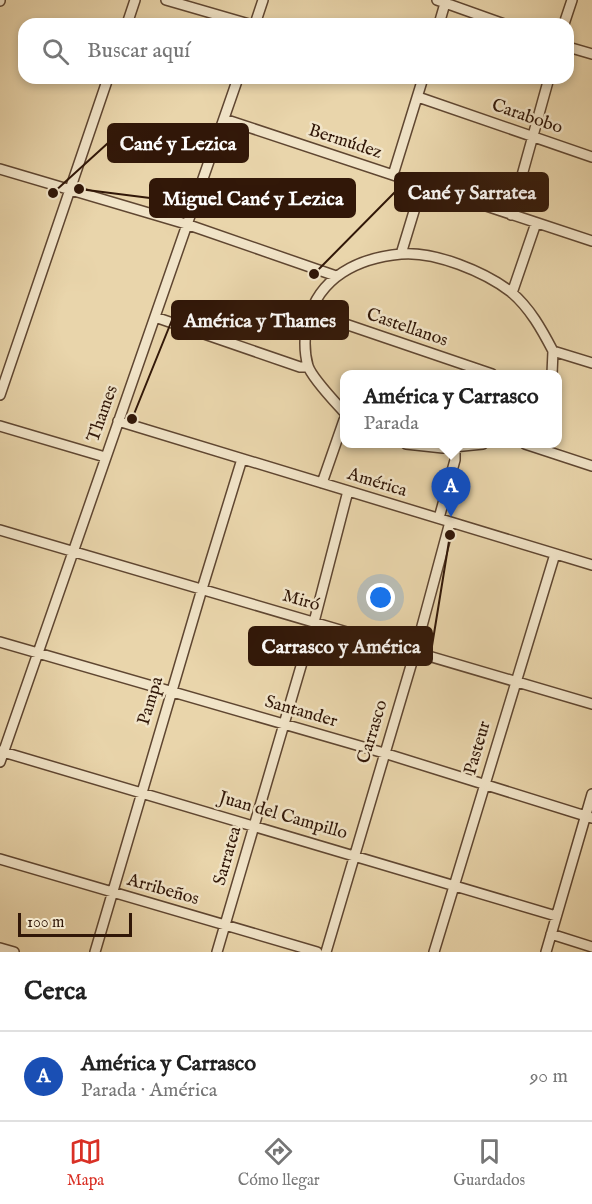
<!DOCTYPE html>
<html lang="es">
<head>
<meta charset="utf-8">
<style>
  body { margin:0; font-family:"IM FELL English",serif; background:#f2f2f2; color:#222 }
  .scale { position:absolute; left:18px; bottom:15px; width:114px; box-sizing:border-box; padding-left:6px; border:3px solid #311708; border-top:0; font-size:16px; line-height:21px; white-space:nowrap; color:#311708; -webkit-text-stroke:4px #f1e4c8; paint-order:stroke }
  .you { position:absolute; left:381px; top:598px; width:21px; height:21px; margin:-15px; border:4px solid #fff; border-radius:50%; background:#1a73e8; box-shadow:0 0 0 9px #1a73e833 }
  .badge { display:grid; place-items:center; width:39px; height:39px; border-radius:50%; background:#d93025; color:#fff; font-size:20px; font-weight:700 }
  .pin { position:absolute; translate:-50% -50px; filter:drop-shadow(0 2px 3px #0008) }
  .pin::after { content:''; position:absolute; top:32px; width:21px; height:18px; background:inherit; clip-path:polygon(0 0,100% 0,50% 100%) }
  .popup { position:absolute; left:340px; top:370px; width:222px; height:78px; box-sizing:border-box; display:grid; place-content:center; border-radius:12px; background:#fff; filter:drop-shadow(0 2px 4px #0005); font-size:20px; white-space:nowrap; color:#767676 }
  .popup b { font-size:22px; color:#222 }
  .popup::after { content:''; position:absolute; left:50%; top:100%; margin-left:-12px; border:12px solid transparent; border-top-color:#fff }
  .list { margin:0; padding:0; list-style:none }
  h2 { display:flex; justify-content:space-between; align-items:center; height:78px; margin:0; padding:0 24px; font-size:26px }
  h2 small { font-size:20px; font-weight:400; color:#767676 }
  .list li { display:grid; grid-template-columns:39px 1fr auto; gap:18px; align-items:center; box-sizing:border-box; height:90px; padding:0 24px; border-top:2px solid #e0e0e0 }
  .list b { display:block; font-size:22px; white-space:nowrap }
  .list p { margin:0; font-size:20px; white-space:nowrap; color:#767676 }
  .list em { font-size:20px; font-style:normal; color:#767676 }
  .icon { flex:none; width:33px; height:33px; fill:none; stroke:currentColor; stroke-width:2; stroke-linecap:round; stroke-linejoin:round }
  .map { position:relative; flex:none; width:592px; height:952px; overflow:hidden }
  .search { position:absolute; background:#fff; box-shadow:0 3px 9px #0003; left:18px; right:18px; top:18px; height:66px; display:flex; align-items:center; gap:15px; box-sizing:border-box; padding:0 21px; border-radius:18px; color:#767676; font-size:22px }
  .sheet { height:168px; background:#fff }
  nav { display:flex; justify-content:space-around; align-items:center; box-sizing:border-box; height:84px; border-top:2px solid #e0e0e0; background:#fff; font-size:16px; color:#767676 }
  nav a { display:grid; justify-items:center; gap:3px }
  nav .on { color:#d93025 }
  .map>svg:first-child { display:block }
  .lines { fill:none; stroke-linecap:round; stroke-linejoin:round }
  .minor-casing { stroke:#5f4631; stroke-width:12 }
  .minor { stroke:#f1e4c8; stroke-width:9 }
  .labels { text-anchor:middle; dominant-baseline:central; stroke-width:5; stroke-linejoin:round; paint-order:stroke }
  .street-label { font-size:18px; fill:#311708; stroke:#f1e4c8 }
  .leader { fill:none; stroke:#311708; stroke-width:2 }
  .callout-dot { fill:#311708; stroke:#f1e4c8; stroke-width:2 }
  .callout { fill:#311708; stroke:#311708; stroke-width:2 }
  .callout-label { font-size:20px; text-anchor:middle; font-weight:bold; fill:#fff }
</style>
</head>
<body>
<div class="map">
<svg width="592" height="952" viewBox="0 0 592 952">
  <rect width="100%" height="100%" fill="#e9d5ab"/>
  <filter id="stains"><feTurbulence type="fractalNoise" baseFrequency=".00333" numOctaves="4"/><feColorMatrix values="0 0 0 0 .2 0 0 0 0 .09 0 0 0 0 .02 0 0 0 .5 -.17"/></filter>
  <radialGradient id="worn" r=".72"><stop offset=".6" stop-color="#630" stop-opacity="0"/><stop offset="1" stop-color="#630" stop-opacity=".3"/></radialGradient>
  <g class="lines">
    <g class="minor-casing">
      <path id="minor" d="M166 0 249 24
        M437 0 504 24
        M0 1V0
        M127 24 135 0
        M255 24 263 0
        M439 24 446 0
        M564 24 572 0
        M568 47 592 54
        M418 97 592 157
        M224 119 592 241
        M0 169 186 224 336 276
        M393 175 423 78
        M511 215 549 78
        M401 254 422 185
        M512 293 536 223
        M310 312 492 374
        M155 317 300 367H308
        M552 374 553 351
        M0 395 108 78
        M344 412C335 402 312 378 308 366 304 352 304 334 308 321 319 277 358 258 401 254 435 251 485 272 511 292 530 308 542 330 553 351L592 363
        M118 421 592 565
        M0 426 105 457
        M406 444 443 448 483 444
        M525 444 592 466
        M322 483 344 420
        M439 518 455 460V448
        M0 530 592 704
        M0 642 384 753 592 818
        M0 751 556 916
        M0 762 238 78
        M0 859 317 952
        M551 934 592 947
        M0 948 14 952
        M95 952 202 589 242 459
        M217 952 314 622 348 491
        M326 952 415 652 450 522
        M434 952 555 554
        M546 952 592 794"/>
    </g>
    <use href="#minor" class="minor"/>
  </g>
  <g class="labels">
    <g class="street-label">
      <text transform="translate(527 117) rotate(19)">Carabobo</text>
      <text transform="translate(345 142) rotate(18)">Bermúdez</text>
      <text transform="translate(407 328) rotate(19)">Castellanos</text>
      <text transform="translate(103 414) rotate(-70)">Thames</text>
      <text transform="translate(377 483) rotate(17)">América</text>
      <text transform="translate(301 601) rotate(16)">Miró</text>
      <text transform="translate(151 701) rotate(-73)">Pampa</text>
      <text transform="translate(301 712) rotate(16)">Santander</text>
      <text transform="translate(373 732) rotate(-73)">Carrasco</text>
      <text transform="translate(478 748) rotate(-74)">Pasteur</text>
      <text transform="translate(283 816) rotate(16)">Juan del Campillo</text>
      <text transform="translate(228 856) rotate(-74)">Sarratea</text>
      <text transform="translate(163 890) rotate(16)">Arribeños</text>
    </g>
  </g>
  <path class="leader" d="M53 193L108 143M314 274L395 192M79 189L150 198M132 419L172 320M450 535L432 646"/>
  <g class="callout-dot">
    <circle cx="53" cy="193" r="6"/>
    <circle cx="314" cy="274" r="6"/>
    <circle cx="79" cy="189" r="6"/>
    <circle cx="132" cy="419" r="6"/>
    <circle cx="450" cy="535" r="6"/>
  </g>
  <g class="callout">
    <rect x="108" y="124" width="140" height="38" rx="6"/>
    <rect x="395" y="173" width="153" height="38" rx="6"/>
    <rect x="150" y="179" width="205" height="38" rx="6"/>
    <rect x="172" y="301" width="176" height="38" rx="6"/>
    <rect x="249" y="627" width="183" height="38" rx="6"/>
  </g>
  <g class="callout-label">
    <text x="178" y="150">Cané y Lezica</text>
    <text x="472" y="199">Cané y Sarratea</text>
    <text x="253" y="205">Miguel Cané y Lezica</text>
    <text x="260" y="327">América y Thames</text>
    <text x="341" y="653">Carrasco y América</text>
  </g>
  <rect width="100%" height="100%" filter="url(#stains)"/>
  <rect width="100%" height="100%" fill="url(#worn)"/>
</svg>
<div class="scale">100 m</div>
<div class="you"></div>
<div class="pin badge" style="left:451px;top:517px;background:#1a4fb4">A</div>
<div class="popup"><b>América y Carrasco</b>Parada</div>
<div class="search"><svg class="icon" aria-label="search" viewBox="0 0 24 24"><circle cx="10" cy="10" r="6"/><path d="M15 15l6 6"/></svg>Buscar aquí</div>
</div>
<section class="sheet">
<h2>Cerca<small></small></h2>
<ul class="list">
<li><span class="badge" style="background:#1a4fb4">A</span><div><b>América y Carrasco</b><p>Parada · América</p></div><em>90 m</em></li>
</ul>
</section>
<nav>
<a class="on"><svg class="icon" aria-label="map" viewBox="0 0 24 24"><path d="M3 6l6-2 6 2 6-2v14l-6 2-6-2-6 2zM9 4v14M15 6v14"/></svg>Mapa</a>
<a><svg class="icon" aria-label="directions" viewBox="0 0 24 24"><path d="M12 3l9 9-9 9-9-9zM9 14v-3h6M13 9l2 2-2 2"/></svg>Cómo llegar</a>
<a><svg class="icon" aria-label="saved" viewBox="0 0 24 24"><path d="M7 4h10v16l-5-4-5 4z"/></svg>Guardados</a>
</nav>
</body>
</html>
